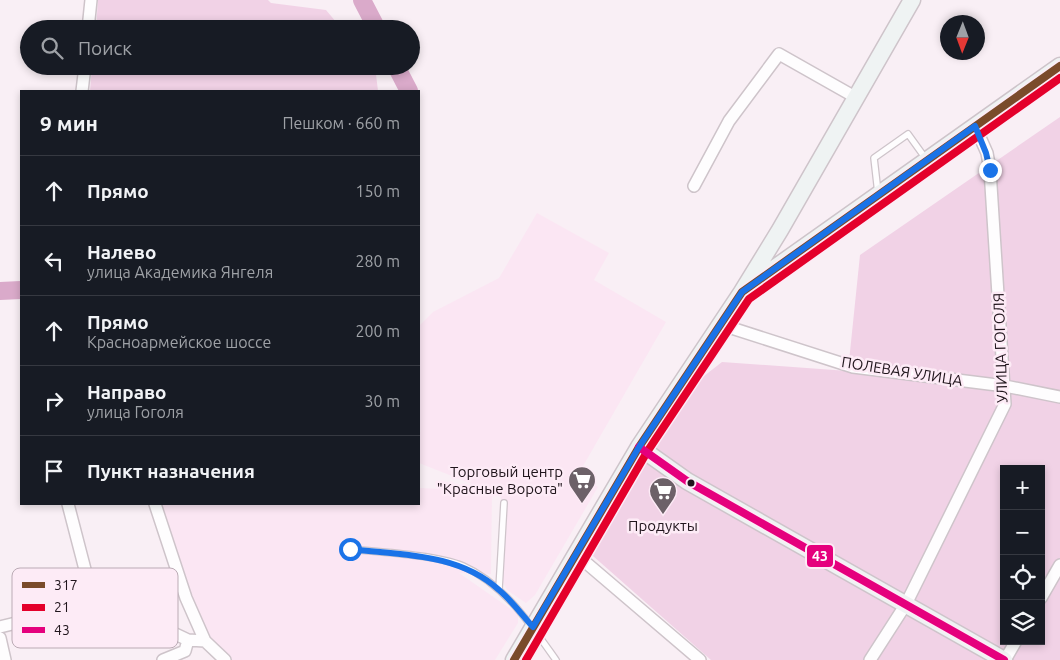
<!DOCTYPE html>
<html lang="ru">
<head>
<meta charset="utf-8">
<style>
  body { margin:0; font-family:Ubuntu,sans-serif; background:#20242c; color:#f1f3f6 }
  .controls { position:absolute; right:15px; bottom:15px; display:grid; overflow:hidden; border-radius:0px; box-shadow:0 2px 8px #0003 }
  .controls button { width:45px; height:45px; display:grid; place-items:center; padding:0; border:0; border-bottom:1px solid #363941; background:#171b24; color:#f1f3f6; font:25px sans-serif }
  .compass { position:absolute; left:940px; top:15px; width:45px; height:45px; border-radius:50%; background:#171b24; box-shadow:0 2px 8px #0003; rotate:181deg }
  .stop { position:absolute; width:15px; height:15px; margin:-11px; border:4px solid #1a73e8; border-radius:50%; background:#fff }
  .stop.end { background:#1a73e8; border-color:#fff; box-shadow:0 1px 5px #0008 }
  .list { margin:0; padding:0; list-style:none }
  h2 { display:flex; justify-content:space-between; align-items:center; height:65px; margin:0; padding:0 20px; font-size:21px }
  h2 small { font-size:16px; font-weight:400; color:#9ea1a6 }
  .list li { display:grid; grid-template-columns:32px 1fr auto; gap:15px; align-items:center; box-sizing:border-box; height:70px; padding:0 20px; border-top:1px solid #363941 }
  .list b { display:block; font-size:19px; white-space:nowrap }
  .list p { margin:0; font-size:16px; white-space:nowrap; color:#9ea1a6 }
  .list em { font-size:16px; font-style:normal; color:#9ea1a6 }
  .icon { flex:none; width:28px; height:28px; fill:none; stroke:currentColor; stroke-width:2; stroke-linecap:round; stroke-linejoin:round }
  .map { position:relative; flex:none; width:1060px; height:660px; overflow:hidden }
  .search { position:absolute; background:#171b24; box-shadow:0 2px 8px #0003; left:20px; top:20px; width:400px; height:55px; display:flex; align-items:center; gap:12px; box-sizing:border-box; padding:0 18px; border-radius:28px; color:#9ea1a6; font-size:19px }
  .panel { position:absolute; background:#171b24; box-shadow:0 2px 8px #0003; left:20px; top:90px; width:400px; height:415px; border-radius:0px }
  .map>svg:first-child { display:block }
  .built { fill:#fbe6f3 }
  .green { fill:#f1d2e6; fill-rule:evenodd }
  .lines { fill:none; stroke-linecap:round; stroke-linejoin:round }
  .river { stroke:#daaaca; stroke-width:18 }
  .lane-casing { stroke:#cec4ca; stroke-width:8 }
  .street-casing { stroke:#cec4ca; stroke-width:14 }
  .secondary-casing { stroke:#cec4ca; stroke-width:19 }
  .lane { stroke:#fefdfe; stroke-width:5.5 }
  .street { stroke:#fefdfe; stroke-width:11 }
  .secondary { stroke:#eff3f3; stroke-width:16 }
  .bus-1-casing { stroke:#fdebf6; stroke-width:11 }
  .bus-2-casing { stroke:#fdebf6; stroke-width:11 }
  .bus-3-casing { stroke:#fdebf6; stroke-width:11 }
  .bus-1 { stroke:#7a4b2a; stroke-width:8 }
  .bus-2 { stroke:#e4002b; stroke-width:8 }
  .bus-3 { stroke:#e5007d; stroke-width:8 }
  .route { stroke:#1a73e8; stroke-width:6 }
  .bus-dot { fill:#20151c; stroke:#fdebf6; stroke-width:2 }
  .labels { text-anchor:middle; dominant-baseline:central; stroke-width:5; stroke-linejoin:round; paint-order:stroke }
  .street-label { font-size:15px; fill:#20151c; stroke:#fdebf6 }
  .poi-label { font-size:15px; fill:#20151c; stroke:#fdebf6; text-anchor:end }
  .key { fill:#fdebf6; stroke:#bbabb5; stroke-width:1 }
  .key-label { font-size:14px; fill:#20151c }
  .line-badge { stroke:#fdebf6; stroke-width:2 }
  .badge-label { font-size:14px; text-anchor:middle; font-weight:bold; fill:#fff }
</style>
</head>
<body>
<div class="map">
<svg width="1060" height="660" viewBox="0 0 1060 660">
  <rect width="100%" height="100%" fill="#f9eff5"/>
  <path class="built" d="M537 213 609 253 594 280 666 322 579 473 598 487 535 595 526 603 507 590 501 578V495L492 491 491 574 459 573 518 614V623L495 660H228L203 631 161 504H419V488L490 491 419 463V432L421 431 419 429V326L433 312 499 278Z"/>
  <path class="green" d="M98 0H268L271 3 326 10 342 29H96Z
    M92 66H375L378 91H90Z
    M1060 117V660H711L593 556 639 447 668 404 722 362 848 371 860 255ZM1004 469H1041V641H1004Z"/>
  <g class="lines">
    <path class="river" d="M362 0 377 29
      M396 66 409 91
      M0 291 21 290"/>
    <g class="lane-casing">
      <path id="lane" d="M878 193 874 158 908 134 926 159
        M350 549C380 552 438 555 463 566 504 584 531 625 556 660
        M499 589 504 503"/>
    </g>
    <g class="street-casing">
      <path id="street" d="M88 29 91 0
        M82 91 85 66
        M694 186 729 121 779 54 855 97
        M719 324 853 367 1005 386 1060 397
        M68 504 94 604
        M155 504 186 598 205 641 225 660
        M577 555 700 660
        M1041 598 1060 565
        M0 627 94 604 146 620 188 640 205 641
        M0 638 5 660
        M163 660 185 651 188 640
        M870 660 906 604 1005 404 990 170 987 153 975 126
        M1005 660 1016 641"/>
    </g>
    <g class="secondary-casing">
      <path id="secondary" d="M748 287 1060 66
        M639 447 687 481 1004 660
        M514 660 639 447 742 292 780 230 912 0"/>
    </g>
    <use href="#lane" class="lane"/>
    <use href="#street" class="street"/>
    <use href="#secondary" class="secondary"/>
    <g class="bus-1-casing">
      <path id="bus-1" d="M514 660 639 447 742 292 1060 66"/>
    </g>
    <g class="bus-2-casing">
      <path id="bus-2" d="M526 660 647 452 749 299 1060 78"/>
    </g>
    <g class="bus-3-casing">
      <path id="bus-3" d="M639 447 687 481 1004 660"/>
    </g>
    <use href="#bus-1" class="bus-1"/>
    <use href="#bus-2" class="bus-2"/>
    <use href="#bus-3" class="bus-3"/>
  </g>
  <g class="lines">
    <path class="route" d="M350 549C401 555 459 553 499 590 512 601 522 615 533 627L639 447 742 292 975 126 986 153 990 170"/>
  </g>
  <defs>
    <g id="supermarket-pin" transform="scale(1.4375)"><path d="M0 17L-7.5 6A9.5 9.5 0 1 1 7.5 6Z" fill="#6c6168" stroke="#fdebf6"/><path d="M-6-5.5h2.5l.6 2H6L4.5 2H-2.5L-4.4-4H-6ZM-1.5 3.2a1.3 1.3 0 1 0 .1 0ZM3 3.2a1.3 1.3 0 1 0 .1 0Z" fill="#fff"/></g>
  </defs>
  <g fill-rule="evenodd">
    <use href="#supermarket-pin" x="582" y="480"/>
    <use href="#supermarket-pin" x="663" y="491"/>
  </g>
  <circle class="bus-dot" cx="691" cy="483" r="4.5"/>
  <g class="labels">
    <g class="street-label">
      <text transform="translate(1000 348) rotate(-92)">УЛИЦА ГОГОЛЯ</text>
      <text transform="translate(902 371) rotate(9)">ПОЛЕВАЯ УЛИЦА</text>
    </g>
    <g class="poi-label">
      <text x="563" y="471">Торговый центр<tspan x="563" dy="17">"Красные Ворота"</tspan></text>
      <text x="663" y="525" text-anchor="middle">Продукты</text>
    </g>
  </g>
  <rect x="12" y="568" width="166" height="80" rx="8" class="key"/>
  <rect x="22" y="582" width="23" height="6" fill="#7a4b2a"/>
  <rect x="22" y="604" width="23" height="7" fill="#e4002b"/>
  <rect x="22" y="627" width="23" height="6" fill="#e5007d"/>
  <g class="key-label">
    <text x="54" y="590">317</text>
    <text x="54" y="612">21</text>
    <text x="54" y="635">43</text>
  </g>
  <rect class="line-badge" x="806" y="544" width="28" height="24" rx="5" fill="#e5007d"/>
  <g class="badge-label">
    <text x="820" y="561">43</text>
  </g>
</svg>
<div class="controls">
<button>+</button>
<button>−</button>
<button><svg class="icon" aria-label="locate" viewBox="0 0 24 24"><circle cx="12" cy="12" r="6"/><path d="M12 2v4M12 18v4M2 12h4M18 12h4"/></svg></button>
<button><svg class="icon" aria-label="layers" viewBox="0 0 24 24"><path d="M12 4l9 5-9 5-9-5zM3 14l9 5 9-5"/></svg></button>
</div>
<svg class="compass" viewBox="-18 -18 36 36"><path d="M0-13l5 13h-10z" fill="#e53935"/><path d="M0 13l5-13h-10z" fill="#9ea1a6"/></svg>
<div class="stop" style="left:350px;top:549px"></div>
<div class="stop end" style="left:990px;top:170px"></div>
<div class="search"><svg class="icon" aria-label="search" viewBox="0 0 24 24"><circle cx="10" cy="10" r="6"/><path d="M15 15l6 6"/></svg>Поиск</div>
<section class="panel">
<h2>9 мин<small>Пешком · 660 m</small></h2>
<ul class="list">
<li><svg class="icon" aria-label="ahead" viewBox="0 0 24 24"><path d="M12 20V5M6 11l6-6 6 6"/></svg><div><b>Прямо</b></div><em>150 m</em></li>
<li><svg class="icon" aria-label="left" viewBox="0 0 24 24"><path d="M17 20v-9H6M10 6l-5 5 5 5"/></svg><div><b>Налево</b><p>улица Академика Янгеля</p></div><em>280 m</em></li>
<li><svg class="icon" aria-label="ahead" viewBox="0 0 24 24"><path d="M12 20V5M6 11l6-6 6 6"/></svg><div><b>Прямо</b><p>Красноармейское шоссе</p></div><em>200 m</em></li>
<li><svg class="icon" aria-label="right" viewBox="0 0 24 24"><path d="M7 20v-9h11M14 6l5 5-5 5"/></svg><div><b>Направо</b><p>улица Гоголя</p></div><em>30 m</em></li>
<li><svg class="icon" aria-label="arrive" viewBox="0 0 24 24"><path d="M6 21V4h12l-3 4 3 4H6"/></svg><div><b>Пункт назначения</b></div></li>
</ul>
</section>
</div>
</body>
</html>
